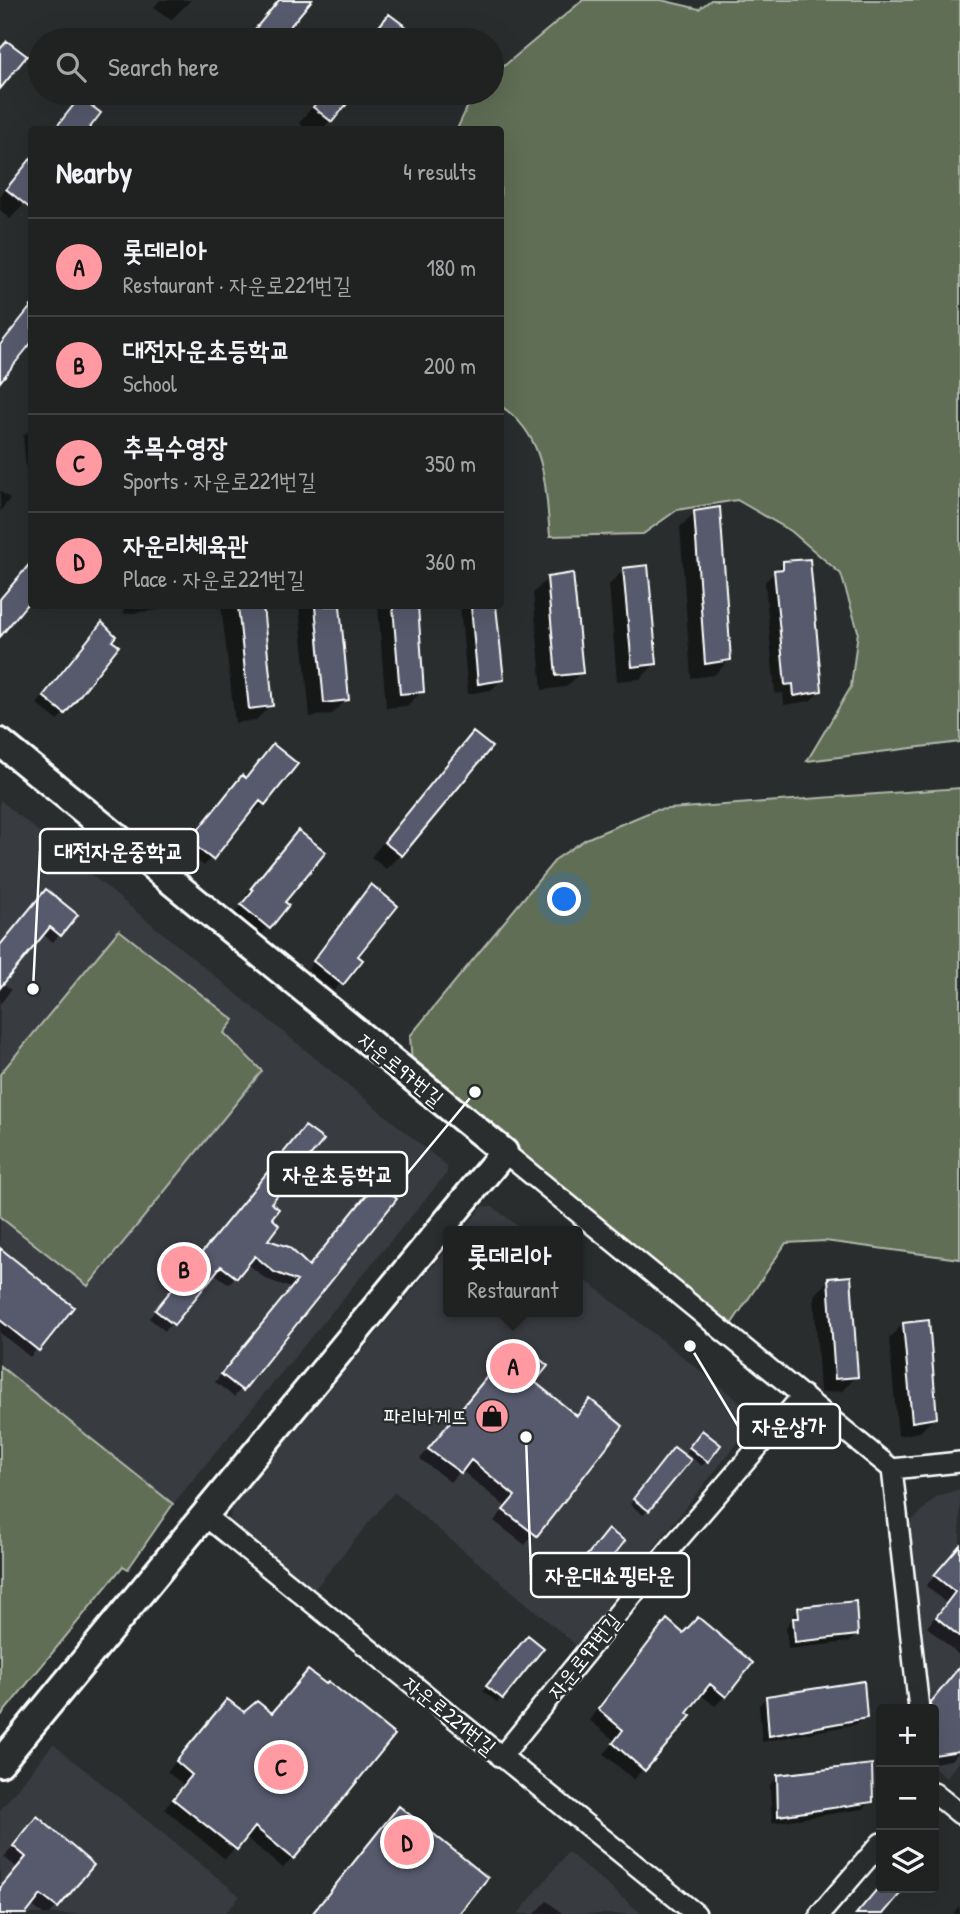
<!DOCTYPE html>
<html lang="en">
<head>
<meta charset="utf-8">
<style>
  body { margin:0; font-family:"Patrick Hand","Poor Story",sans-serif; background:#2d2f2f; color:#f1f3f6 }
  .controls { position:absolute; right:21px; bottom:21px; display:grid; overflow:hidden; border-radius:7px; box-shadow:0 7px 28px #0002 }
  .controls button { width:63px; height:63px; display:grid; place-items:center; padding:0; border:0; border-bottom:2px solid #3d3f40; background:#202222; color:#f1f3f6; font:35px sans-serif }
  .you { position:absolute; left:565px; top:900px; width:24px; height:24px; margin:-18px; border:5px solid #fff; border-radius:50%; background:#1a73e8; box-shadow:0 0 0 10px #1a73e833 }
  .badge { display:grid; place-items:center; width:46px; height:46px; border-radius:50%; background:#ff9aa2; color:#111; font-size:23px; font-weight:700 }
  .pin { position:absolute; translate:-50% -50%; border:4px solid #fff; box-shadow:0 2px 7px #0006 }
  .popup { position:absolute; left:443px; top:1226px; width:140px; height:91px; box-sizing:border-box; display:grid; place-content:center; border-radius:7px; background:#202222; filter:drop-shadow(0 2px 5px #0005); font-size:23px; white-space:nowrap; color:#a2a4a5 }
  .popup b { font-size:26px; color:#f1f3f6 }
  .popup::after { content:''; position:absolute; left:50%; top:100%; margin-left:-14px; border:14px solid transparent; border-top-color:#202222 }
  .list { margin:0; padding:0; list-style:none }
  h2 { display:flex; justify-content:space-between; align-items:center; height:91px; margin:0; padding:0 28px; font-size:30px }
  h2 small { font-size:23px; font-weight:400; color:#a2a4a5 }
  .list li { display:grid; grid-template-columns:46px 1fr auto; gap:21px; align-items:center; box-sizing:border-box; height:98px; padding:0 28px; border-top:2px solid #3d3f40 }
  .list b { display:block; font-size:26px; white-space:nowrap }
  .list p { margin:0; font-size:23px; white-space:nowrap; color:#a2a4a5 }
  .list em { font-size:23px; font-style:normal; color:#a2a4a5 }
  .icon { flex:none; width:38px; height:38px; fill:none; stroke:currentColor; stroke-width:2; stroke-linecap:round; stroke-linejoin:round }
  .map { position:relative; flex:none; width:960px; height:1914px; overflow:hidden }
  .search { position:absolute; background:#202222; box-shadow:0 7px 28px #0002; left:28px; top:28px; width:476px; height:77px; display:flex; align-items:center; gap:18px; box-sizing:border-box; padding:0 24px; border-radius:38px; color:#a2a4a5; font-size:26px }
  .panel { position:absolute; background:#202222; box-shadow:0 7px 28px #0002; left:28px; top:126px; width:476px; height:483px; border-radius:7px }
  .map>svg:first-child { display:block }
  .built { fill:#383a41 }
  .green { fill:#616e56; stroke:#b0b6aa; stroke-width:2 }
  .shadow { fill:#0007 }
  .building { fill:#575a6c; stroke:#fff; stroke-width:2 }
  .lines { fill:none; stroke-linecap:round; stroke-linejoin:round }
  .street-casing { stroke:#fff; stroke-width:24 }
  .secondary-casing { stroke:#fff; stroke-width:32 }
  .street { stroke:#2a2d2e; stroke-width:19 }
  .secondary { stroke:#2a2d2e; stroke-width:26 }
  .labels { text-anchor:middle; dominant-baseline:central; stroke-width:5; stroke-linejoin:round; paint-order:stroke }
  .street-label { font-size:21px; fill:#fff; stroke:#2a2d2e }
  .poi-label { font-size:21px; fill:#fff; stroke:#2a2d2e; text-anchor:end }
  .leader { fill:none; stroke:#fff; stroke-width:2.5 }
  .callout-dot { fill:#fff; stroke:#2a2d2e; stroke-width:2.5 }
  .callout { fill:#2a2d2e; stroke:#fff; stroke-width:2.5 }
  .callout-label { font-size:23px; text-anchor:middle; font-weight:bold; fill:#fff }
</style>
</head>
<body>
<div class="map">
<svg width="960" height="1914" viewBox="0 0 960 1914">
  <rect width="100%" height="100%" fill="#2a2d2e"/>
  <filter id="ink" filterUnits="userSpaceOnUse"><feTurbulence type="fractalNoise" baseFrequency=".0143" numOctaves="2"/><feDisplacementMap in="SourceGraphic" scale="14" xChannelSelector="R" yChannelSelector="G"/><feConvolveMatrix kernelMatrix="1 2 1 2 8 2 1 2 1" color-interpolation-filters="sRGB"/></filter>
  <g filter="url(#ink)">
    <path class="built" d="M0 800 447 1166V1173L173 1504 0 1365Z
      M483 1206 493 1207 524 1231H462Z
      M448 1248V1312H578V1274L750 1410 751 1426 576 1645 394 1492 313 1591 230 1523 231 1507Z
      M960 1489V1760L946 1778 934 1768V1709H918L904 1539 911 1522 936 1497Z
      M53 1744 240 1896 225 1914H0V1810Z
      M568 1852 642 1914H518Z"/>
    <path class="green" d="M583 0H661L699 9 711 0H960V742L807 761 851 687 858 631 841 574 791 531 737 500 677 510 643 534 550 536C545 485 547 437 501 406L500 130 457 129 474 93H492V76Z
      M960 788V1259L825 1241 786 1243 728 1329 412 1064 410 1036 556 859 586 839 655 810Z
      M119 930 234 1020 224 1033 262 1071 88 1286 0 1217V1074Z
      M0 1366 173 1504 128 1569 123 1566 0 1717Z"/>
    <path class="shadow" d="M160 0H191L171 20 154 7Z
      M324 93H354L322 130H308L299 123Z
      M32 156V196L10 219 0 210V196Z
      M32 305V340L0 378V344Z
      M32 428V527L31 528 23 436Z
      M0 491 10 499 0 511Z
      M695 512 729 660 714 675 691 678 680 527Z
      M32 560V595L0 634V598Z
      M783 563 820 691 810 701 784 705 783 693 775 694 765 582Z
      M623 570 655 664 640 679 617 681 609 585Z
      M548 578 581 672 566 687 542 690 533 593Z
      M123 606H164L159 610 124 614Z
      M221 606H261L271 705 256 720 235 723Z
      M299 606H338L347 699 332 714 310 717Z
      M378 606H416L422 691 407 706 386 708Z
      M460 606H495L502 679 491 690 468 694Z
      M95 631 64 713 57 720 37 704Z
      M473 734 401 854 386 869 371 857Z
      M295 764 263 804 256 811 252 808 204 866 183 850 235 784Z
      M291 839 283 903 262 935 235 913 247 898 245 896Z
      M371 887 356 956 361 960 334 991 307 970Z
      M39 898 60 934 53 942 42 934 2 982 11 990 0 1004V947Z
      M298 1135 269 1203 265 1240 309 1267 241 1389 234 1397 215 1382 291 1288 266 1279 247 1263 229 1284 214 1273 165 1331 149 1318Z
      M0 1250 72 1308 30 1357 0 1333Z
      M829 1280 857 1376 842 1391 820 1393 814 1295Z
      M903 1324 935 1417 920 1432 898 1436 889 1339Z
      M507 1352 532 1382 576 1417 580 1412 621 1426 525 1545 494 1521 506 1507 461 1470 450 1482 420 1459Z
      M698 1437 719 1446 702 1466 686 1453Z
      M670 1454 648 1510 643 1515 630 1504Z
      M604 1535 582 1592 578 1596 564 1586Z
      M960 1546V1656L927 1627 946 1603 926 1586Z
      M799 1609 856 1635 849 1642 788 1649 786 1627Z
      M657 1632 725 1696 715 1706 700 1694 634 1780 604 1754 615 1741 589 1720Z
      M523 1642 502 1697 497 1702 483 1691Z
      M960 1666V1751L951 1760 934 1763V1709H925Z
      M767 1697 865 1717 857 1724 762 1742 759 1705Z
      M227 1701 293 1858 283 1868 245 1837 225 1859 164 1809 184 1785 167 1772Z
      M777 1777 871 1802 863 1809 772 1823 770 1785Z
      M27 1829 91 1865 50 1914H43L31 1905 24 1914H0V1889L17 1868 4 1857Z
      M881 1883V1888H903L881 1914H856Z
      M547 1901 563 1914H535Z
      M959 1906 960 1914H953Z"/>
    <path class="building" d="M279 0H312L279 40H246Z
      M389 14 409 29 399 40H368Z
      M7 41 27 56 0 89V49Z
      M324 93H356L332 122 313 107Z
      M80 97 101 113 88 130H54Z
      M32 157V210L6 189Z
      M32 305V342L0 382V345Z
      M720 507 731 660 705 664 694 511Z
      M810 559 822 691 794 696 793 684 785 685 774 570 783 569V561Z
      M32 561V598L0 637V599Z
      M648 565 657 664 632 667 623 568Z
      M573 573 583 673 556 676 547 577Z
      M238 606H263L273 706 249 709Z
      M315 606H340L349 700 324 703Z
      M393 606H418L424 692 400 694Z
      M471 606H496L504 680 478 684Z
      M102 622 116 636 112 641 119 646 65 714 43 696Z
      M473 732 492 747 402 856 384 842Z
      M273 744 298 764 265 805 260 801 213 860 189 841 242 775 246 778Z
      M298 830 326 852 285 902 289 905 270 929 241 905 253 890 251 888Z
      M371 884 398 906 358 956 363 960 343 985 313 961Z
      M46 889 78 915 61 936 50 927 0 988V945Z
      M305 1126 324 1140 271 1203 279 1209 272 1218 279 1225 268 1240 289 1247 309 1266 377 1182 397 1199 243 1391 221 1374 297 1281 274 1272 255 1256 237 1278 221 1266 174 1325 155 1310Z
      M0 1248 74 1307 39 1351 0 1320Z
      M851 1276 858 1377 835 1379 828 1278Z
      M929 1320 937 1418 912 1422 903 1323Z
      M517 1340 548 1366 535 1382 577 1416 590 1399 623 1426 537 1536 503 1510 515 1496 471 1460 461 1473 428 1449Z
      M702 1430 721 1445 708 1462 689 1447Z
      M674 1447 691 1460 649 1511 633 1499Z
      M608 1529 625 1541 584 1593 567 1580Z
      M960 1545V1637L936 1617 955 1592 934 1575Z
      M856 1601 858 1635 795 1642 793 1618H799L798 1607Z
      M698 1617 753 1663 726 1697 710 1684 687 1713 691 1716 645 1771 613 1743 623 1730 598 1709 667 1619 683 1633Z
      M528 1635 544 1648 503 1699 486 1686Z
      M960 1666V1751L934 1755V1709H931V1702Z
      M308 1670 326 1684 328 1681 395 1735 294 1859 255 1827 237 1850 173 1799 192 1775 176 1761 227 1699 244 1712 257 1701 272 1713Z
      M864 1681 867 1718 769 1736 766 1696Z
      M872 1764 873 1802 778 1816 777 1775Z
      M399 1806 488 1878 459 1914H312Z
      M37 1816 94 1865 58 1908 41 1895 26 1914H0V1888L26 1857 13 1846Z
      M878 1888H905L883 1914H856Z"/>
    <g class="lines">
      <g class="street-casing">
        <path id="street" d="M504 1152 892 1469 960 1462
          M892 1469 919 1709
          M204 1515 696 1914
          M501 1757 670 1549 803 1395
          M934 1793 960 1814
          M820 1914 881 1843"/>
      </g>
      <g class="secondary-casing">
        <path id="secondary" d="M0 742 504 1152 0 1763"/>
      </g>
      <use href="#street" class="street"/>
      <use href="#secondary" class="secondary"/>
    </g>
  </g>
  <defs>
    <g id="shop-disc" transform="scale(1.75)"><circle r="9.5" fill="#ff9aa2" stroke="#2a2d2e"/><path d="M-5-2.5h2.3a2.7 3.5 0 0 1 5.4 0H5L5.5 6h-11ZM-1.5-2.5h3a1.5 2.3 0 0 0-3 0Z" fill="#111"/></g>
  </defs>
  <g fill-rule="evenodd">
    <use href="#shop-disc" x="492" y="1416"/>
  </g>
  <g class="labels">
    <g class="street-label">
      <text transform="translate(401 1069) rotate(39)">자운로97번길</text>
      <text transform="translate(584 1656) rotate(-51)">자운로97번길</text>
      <text transform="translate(450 1715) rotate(39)">자운로221번길</text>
    </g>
    <g class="poi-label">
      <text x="468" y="1416">파리바게뜨</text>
    </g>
  </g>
  <path class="leader" d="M33 989L40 851M475 1092L407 1174M690 1346L738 1426M526 1437L531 1575"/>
  <g class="callout-dot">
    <circle cx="33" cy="989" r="7"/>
    <circle cx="475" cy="1092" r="7"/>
    <circle cx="690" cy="1346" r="7"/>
    <circle cx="526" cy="1437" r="7"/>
  </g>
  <g class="callout">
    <rect x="40" y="829" width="158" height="44" rx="7"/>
    <rect x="268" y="1152" width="139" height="44" rx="7"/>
    <rect x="738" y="1404" width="102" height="44" rx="7"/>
    <rect x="531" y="1553" width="158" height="44" rx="7"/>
  </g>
  <g class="callout-label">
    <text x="119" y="859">대전자운중학교</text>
    <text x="338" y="1182">자운초등학교</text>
    <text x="789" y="1434">자운상가</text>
    <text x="610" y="1583">자운대쇼핑타운</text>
  </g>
</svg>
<div class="controls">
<button>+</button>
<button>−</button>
<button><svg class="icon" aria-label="layers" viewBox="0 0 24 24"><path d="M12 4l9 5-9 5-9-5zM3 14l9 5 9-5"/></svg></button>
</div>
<div class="you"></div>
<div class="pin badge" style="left:513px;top:1366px">A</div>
<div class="popup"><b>롯데리아</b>Restaurant</div>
<div class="pin badge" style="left:184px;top:1269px">B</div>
<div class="pin badge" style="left:281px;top:1767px">C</div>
<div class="pin badge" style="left:407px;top:1842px">D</div>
<div class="search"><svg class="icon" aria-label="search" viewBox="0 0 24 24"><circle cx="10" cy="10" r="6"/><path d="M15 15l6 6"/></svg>Search here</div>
<section class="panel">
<h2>Nearby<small>4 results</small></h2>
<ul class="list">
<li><span class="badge">A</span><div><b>롯데리아</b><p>Restaurant · 자운로221번길</p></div><em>180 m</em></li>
<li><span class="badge">B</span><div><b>대전자운초등학교</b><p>School</p></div><em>200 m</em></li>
<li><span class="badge">C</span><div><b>추목수영장</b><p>Sports · 자운로221번길</p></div><em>350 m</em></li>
<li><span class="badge">D</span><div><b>자운리체육관</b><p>Place · 자운로221번길</p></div><em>360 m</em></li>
</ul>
</section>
</div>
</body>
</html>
